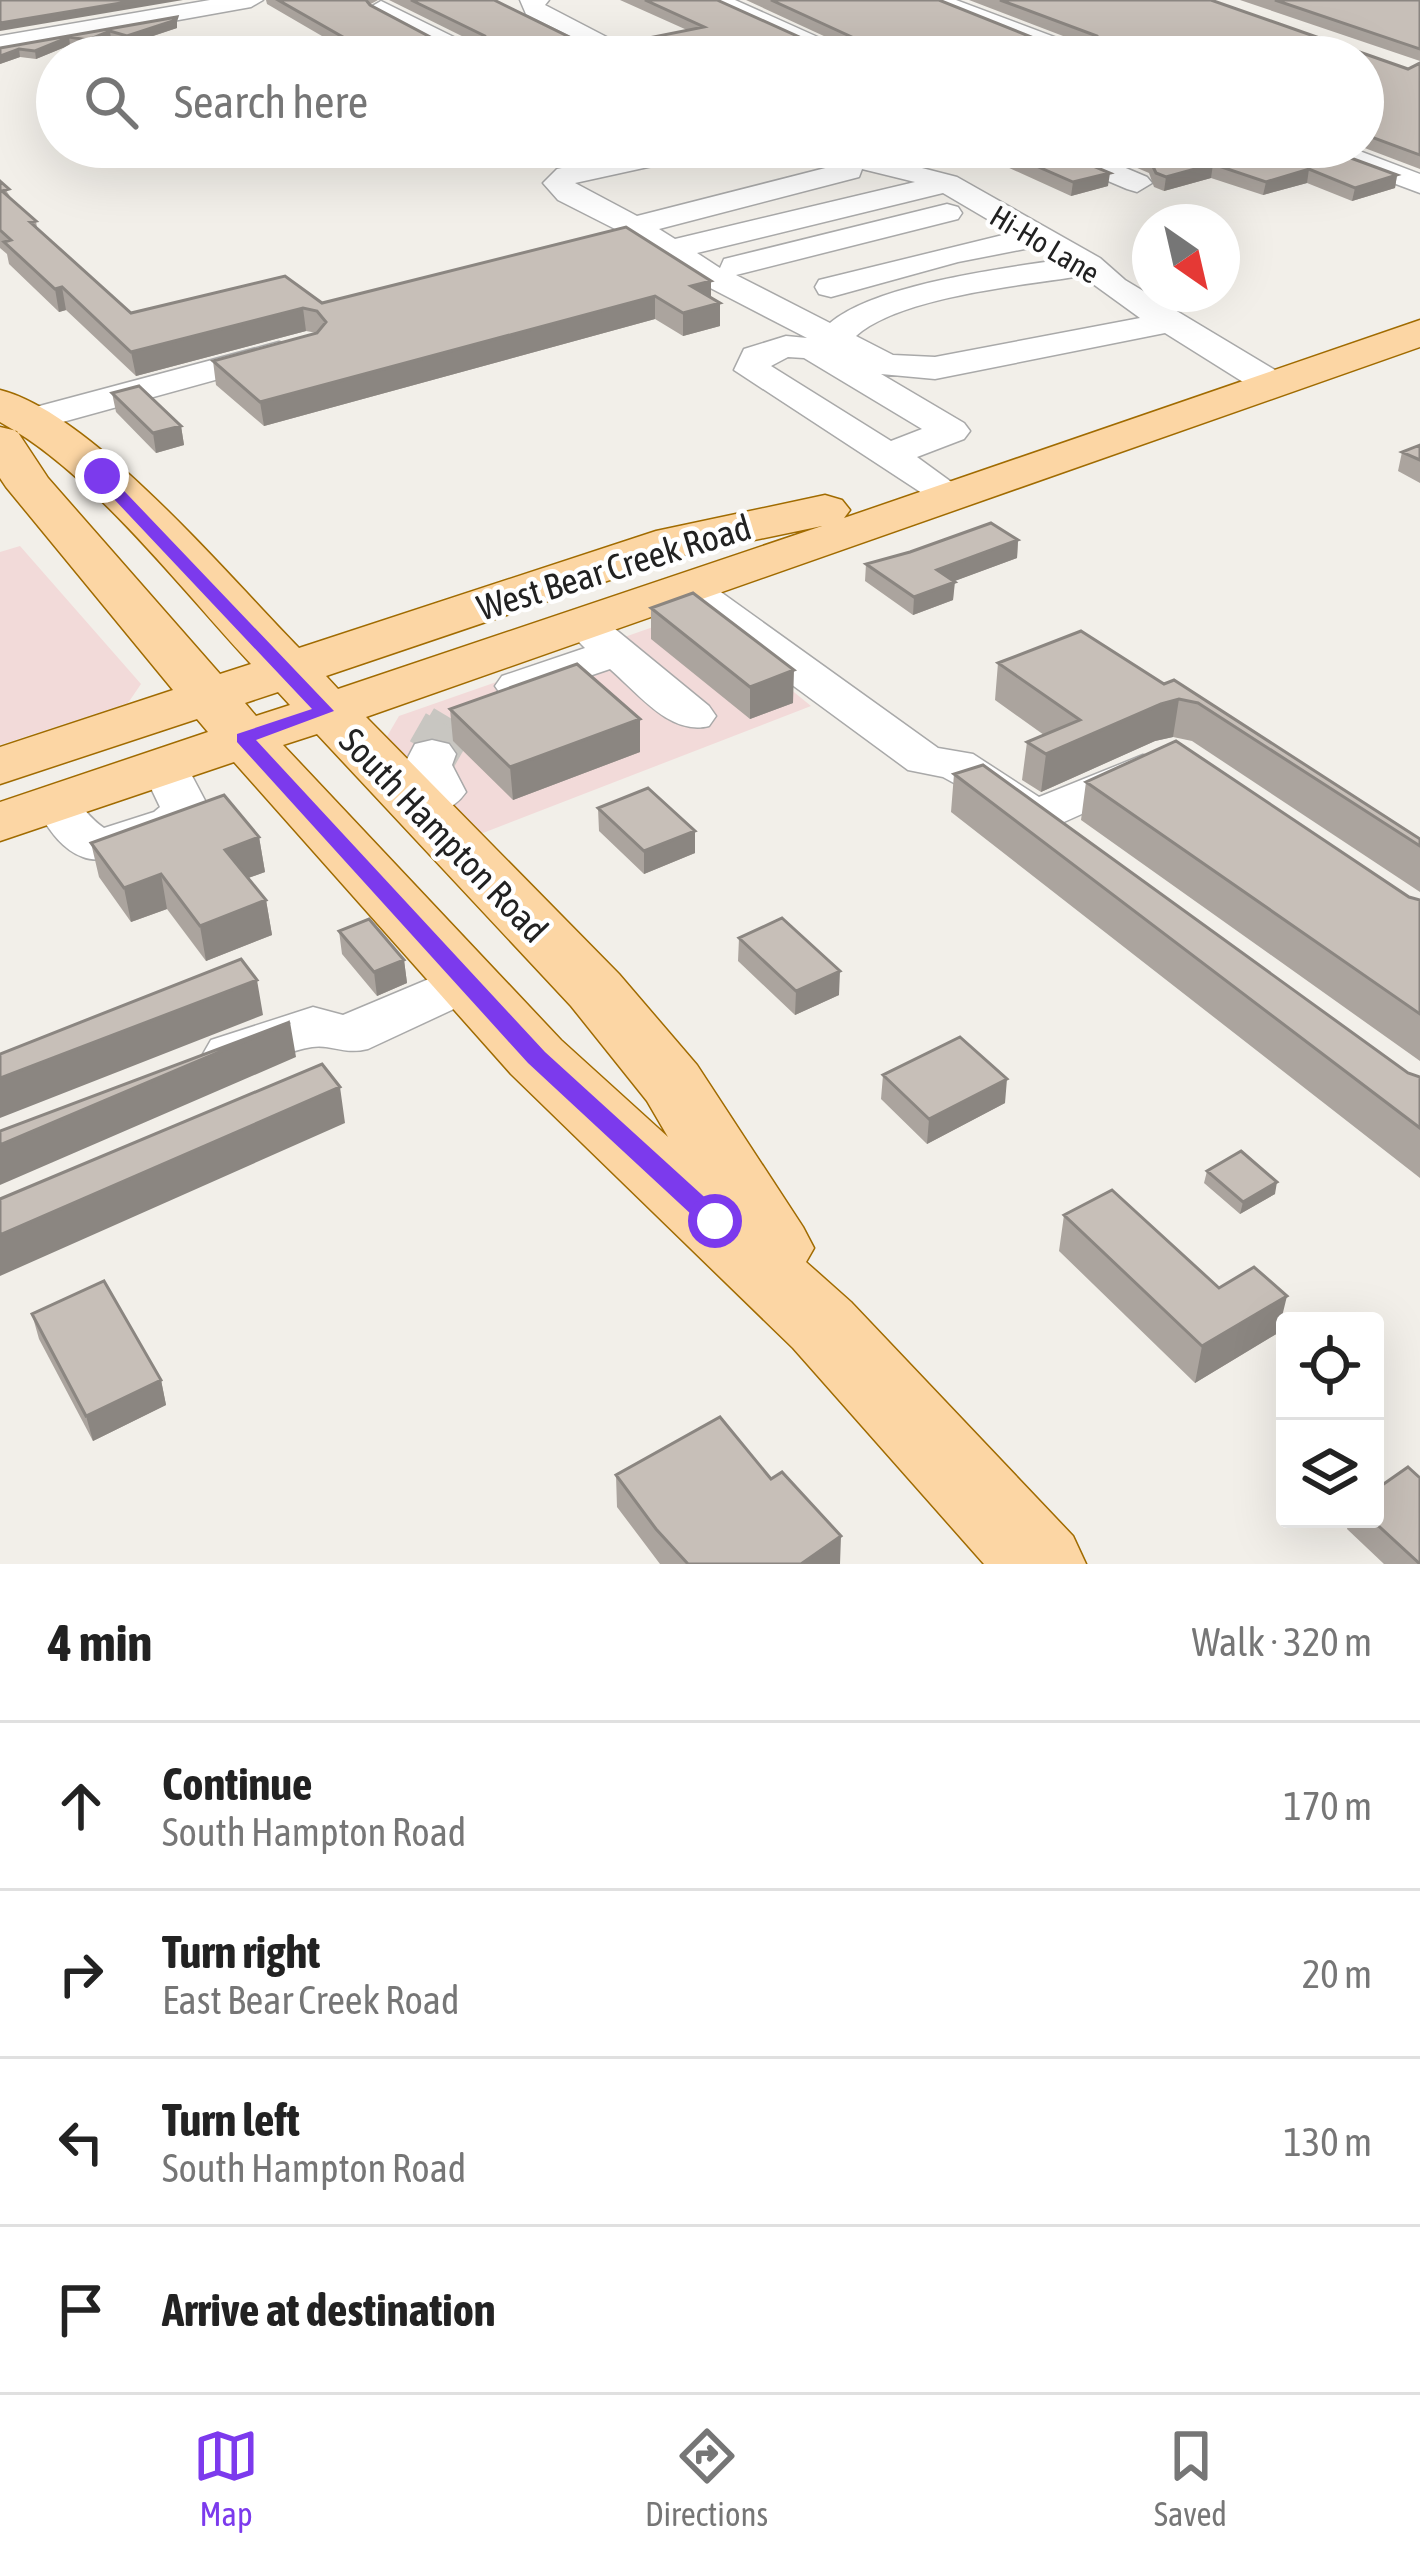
<!DOCTYPE html>
<html lang="en">
<head>
<meta charset="utf-8">
<style>
  body { margin:0; font-family:"Asap Condensed",sans-serif; background:#f2f2f2; color:#222 }
  .controls { position:absolute; right:36px; bottom:36px; display:grid; overflow:hidden; border-radius:12px; box-shadow:0 12px 48px #0002 }
  .controls button { width:108px; height:108px; display:grid; place-items:center; padding:0; border:0; border-bottom:3px solid #e0e0e0; background:#fff; color:#222; font:60px sans-serif }
  .compass { position:absolute; left:1132px; top:204px; width:108px; height:108px; border-radius:50%; background:#fff; box-shadow:0 12px 48px #0002; rotate:146deg }
  .stop { position:absolute; width:36px; height:36px; margin:-27px; border:9px solid #7c3aed; border-radius:50%; background:#fff }
  .stop.end { background:#7c3aed; border-color:#fff; box-shadow:0 3px 12px #0008 }
  .list { margin:0; padding:0; list-style:none }
  h2 { display:flex; justify-content:space-between; align-items:center; height:156px; margin:0; padding:0 48px; font-size:51px }
  h2 small { font-size:39px; font-weight:400; color:#767676 }
  .list li { display:grid; grid-template-columns:78px 1fr auto; gap:36px; align-items:center; box-sizing:border-box; height:168px; padding:0 48px; border-top:3px solid #e0e0e0 }
  .list b { display:block; font-size:45px; white-space:nowrap }
  .list p { margin:0; font-size:39px; white-space:nowrap; color:#767676 }
  .list em { font-size:39px; font-style:normal; color:#767676 }
  .icon { flex:none; width:66px; height:66px; fill:none; stroke:currentColor; stroke-width:2; stroke-linecap:round; stroke-linejoin:round }
  .map { position:relative; flex:none; width:1420px; height:1564px; overflow:hidden }
  .search { position:absolute; background:#fff; box-shadow:0 12px 48px #0002; left:36px; right:36px; top:36px; height:132px; display:flex; align-items:center; gap:30px; box-sizing:border-box; padding:0 42px; border-radius:66px; color:#767676; font-size:45px }
  .sheet { height:828px; background:#fff }
  nav { display:flex; justify-content:space-around; align-items:center; box-sizing:border-box; height:168px; border-top:3px solid #e0e0e0; background:#fff; font-size:33px; color:#767676 }
  nav a { display:grid; justify-items:center; gap:6px }
  nav .on { color:#7c3aed }
  .map>svg:first-child { display:block }
  .commercial { fill:#f2dad9 }
  .lines { fill:none; stroke-linecap:round; stroke-linejoin:round }
  .minor-tunnel-far1 { stroke:#c8c6c1; stroke-width:42; stroke-dasharray:42 21; stroke-linecap:butt }
  .minor-tunnel { stroke:#c8c6c1; stroke-width:51; stroke-dasharray:51 26; stroke-linecap:butt }
  .minor-casing { stroke:#a9a9a9; stroke-width:3 }
  .major-casing { stroke:#a06b00; stroke-width:3 }
  .minor { fill:#fff; fill-rule:evenodd }
  .major { fill:#fcd6a4; fill-rule:evenodd }
  .wall { fill:#aba49e }
  .shaded-wall { fill:#8b8681 }
  .building { fill:#c7bfb8; stroke:#8b8681; stroke-width:3 }
  .route { fill:#7c3aed }
  .labels { text-anchor:middle; dominant-baseline:central; stroke-width:9; stroke-linejoin:round; paint-order:stroke }
  .far-street-label { font-size:30px; fill:#222; stroke:#fff }
  .street-label { font-size:36px; fill:#222; stroke:#fff }
</style>
</head>
<body>
<div class="map">
<svg width="1420" height="1564" viewBox="0 0 1420 1564">
  <rect width="100%" height="100%" fill="#f2efe9"/>
  <path class="commercial" d="M20 546 141 684 128 703 0 745V552Z
    M696 612 811 706 452 845 372 762 399 716Z"/>
  <g class="lines">
    <path class="minor-tunnel-far1" d="M446 729 452 719"/>
    <path class="minor-tunnel" d="M432 754 448 726"/>
    <g class="minor-casing">
      <path id="minor" d="M210 0H263L251 7 0 52V36Z
        M520 0H549L545 5 645 57H612L526 14Z
        M703 0H735L862 57H827Z
        M922 0H956L1094 52 1098 57H1062Z
        M381 1 484 52 488 57H456L373 13 369 8Z
        M661 147H716L712 153 575 183 637 216 841 164 790 153 786 147H840L957 177 1100 258 1125 280 1285 376 1290 384 1285 392H1259L1165 333 935 379 881 374 964 423 970 431 964 439 917 457 961 489 956 497H928L734 370 744 349 786 336 807 338 693 279 623 233 558 200 543 183 557 169ZM862 169 915 182 675 239 659 229 859 177ZM943 193 1011 233 819 280 815 287 819 294 831 297 958 262 1035 247 1058 260C998 269 875 285 830 323L736 275 958 219 962 213 958 207 947 204 724 259 720 268 697 253ZM1082 276 1140 318 935 357 893 355 856 336C899 297 1023 285 1082 276ZM788 357 804 358 922 429 891 441 771 366Z
        M1038 147H1076L1147 177 1152 183 1137 192 1127 189 1042 153Z
        M1309 147H1349L1420 174V193L1313 153Z
        M279 342 291 345 296 352 291 359 30 431 17 428 12 420 17 412Z
        M689 576 704 580 938 748 973 754 1039 797 1143 755 1160 759 1167 769 1160 779 1055 826 1038 831 1021 826 1014 816 943 777 908 770 674 598 668 589 674 580Z
        M583 611 598 615 709 706 716 716 709 726C670 736 638 693 610 669L518 700 502 696 495 686 502 676 585 648 561 624 568 615Z
        M432 740 449 744 456 754 452 765 466 792C451 814 422 821 398 815L391 805 398 795 415 786 404 765 415 744Z
        M164 751 181 755 210 810C194 834 111 869 83 857 58 848 46 823 32 803L39 793C77 783 77 810 104 828L154 812 160 807 140 765 147 755Z
        M467 963 486 968 494 981 486 994 368 1049C343 1055 332 1044 312 1047 275 1052 249 1079 211 1068L203 1054 211 1040 313 1007 343 1015Z"/>
    </g>
    <g class="major-casing">
      <path id="major" d="M1420 320V347L366 717 619 974 697 1065 803 1227 814 1248 806 1262 851 1302 1073 1536 1086 1564H984L793 1348 511 1074 234 762 0 841V802L208 732 197 719 0 784V747L173 690 6 487 0 478V427L17 431 48 478 220 674 251 664C180 588 91 471 0 422V390C92 413 230 578 299 648L656 531 825 495 842 500 850 510 844 518ZM822 526 338 689 326 676 687 554ZM278 692 290 705 256 716 245 703ZM317 734 571 1006 647 1101 668 1137 561 1040 283 745Z"/>
    </g>
    <use href="#minor" class="minor"/>
    <use href="#major" class="major"/>
  </g>
  <path class="wall" d="M266 0H378L369 5 453 49 486 48 389 0H494L594 49H643V39L687 30 620 0H717L826 49H852L746 0H939L1061 49H1097L969 0H1211L1408 69 1420 63V61L1240 0H1420V169L1362 147 1363 57H358L267 4Z
    M177 17V28L129 44 111 39 90 48 70 45 36 59 20 57 0 64V48Z
    M926 147H1048L1108 186 1071 196 972 151 949 157Z
    M1088 147H1321L1397 175 1395 188 1352 201 1307 183 1263 195 1211 178 1164 191 1154 187 1149 173Z
    M0 181 11 198 36 221 37 228 131 313 322 303 626 227 711 298 720 326 683 336 655 319 264 426 216 385 213 361 317 333 306 331 136 376 66 310 59 312 9 264 7 254 0 248Z
    M112 393 181 426 184 445 156 453 116 412Z
    M1420 445V483L1398 471 1402 452Z
    M1018 540 1017 558 954 581 953 600 913 615 865 581 866 564Z
    M651 608 793 703 750 719 651 639Z
    M998 663 1164 684 1174 680 1420 839V892L1192 741 1173 737 1155 741 1041 792 1022 780 1027 742 1044 735 995 700Z
    M450 709 640 719V752L513 800 453 741Z
    M954 774 1408 1073 1420 1077V1178L951 812Z
    M1086 782 1420 900V1061L1081 820Z
    M598 808 695 831V853L644 874 599 831Z
    M259 837 265 872 248 878 266 900 272 935 206 961 167 909 131 922 99 877 91 843Z
    M339 931 404 960 407 983 377 996 342 954Z
    M739 938 839 995 795 1015 738 961Z
    M883 1075 1005 1103 927 1144 881 1099Z
    M1207 1171 1275 1194 1240 1214 1204 1183Z
    M1064 1215 1219 1288 1278 1333 1195 1383 1059 1251Z
    M32 1314 161 1380 166 1405 93 1441 39 1339Z
    M616 1475 771 1479 840 1564H660L617 1507Z
    M1350 1519H1375L1420 1564H1384L1347 1529Z"/>
  <path class="shaded-wall" d="M139 0H183L0 31V23Z
    M177 17V28L129 44 127 36Z
    M110 31 111 39 90 48 88 40Z
    M69 37 70 45 36 59 35 51Z
    M19 49 20 57 0 64V56Z
    M949 147H973L972 151 949 157Z
    M1213 164 1211 178 1164 191 1166 177Z
    M1309 169 1307 183 1263 195 1266 182Z
    M1110 173 1108 186 1071 196 1073 182Z
    M1397 175 1395 188 1352 201 1355 188Z
    M711 281V304L691 286Z
    M62 287 66 310 59 312 55 289Z
    M655 296V319L264 426 260 402Z
    M720 303V326L683 336V313Z
    M303 308 306 331 136 376 131 352Z
    M181 426 184 445 156 453 153 433Z
    M1018 540 1017 558 936 588 937 570Z
    M955 582 953 600 913 615 914 597Z
    M794 670 793 703 750 719V687Z
    M1179 699 1173 737 1155 741 1041 792 1046 754 1161 704Z
    M640 719V752L513 800 510 767Z
    M695 831V853L644 874V851Z
    M259 837 265 872 231 884 225 850Z
    M161 874 167 909 131 922 124 888Z
    M266 900 272 935 206 961 200 926Z
    M404 960 407 983 377 996 374 972Z
    M840 971 839 995 795 1015 796 991Z
    M257 980 263 1015 0 1118V1078Z
    M290 1022 296 1057 0 1185V1145Z
    M1007 1079 1005 1103 927 1144 929 1119Z
    M340 1087 345 1123 0 1276V1235Z
    M1277 1182 1275 1194 1240 1214 1243 1202Z
    M1287 1296 1278 1333 1195 1383 1202 1346Z
    M161 1380 166 1405 93 1441 86 1416Z
    M841 1536 840 1564H801Z"/>
  <path class="building" d="M0 0H139L0 23Z
    M278 0H366L370 5 453 49 490 48 485 36 411 0H494L594 49 645 50 649 44 643 39 704 27 645 0H717L826 49 862 50 867 44 771 0H939L1061 49 1099 50 1104 45 1097 36 1000 0H1211L1408 69 1420 63V155L1363 134V57H378Z
    M1275 0H1420V49Z
    M177 17 176 20 127 36 110 31 88 40 69 37 35 51 19 49 0 56V48Z
    M993 147H1048L1110 173 1073 182Z
    M1120 147H1321L1397 175 1355 188 1309 169 1266 182 1213 164 1166 177 1156 173 1150 160Z
    M0 181 9 189 2 191 36 221 30 222 131 313 285 276 322 303 626 227 711 281 691 286 720 303 683 313 655 296 260 402 213 361 317 333 326 322 317 311 303 308 131 352 62 287 55 289 4 242 11 240 0 230Z
    M139 386 181 426 153 433 112 393Z
    M1420 445V460L1402 452Z
    M991 523 1018 540 937 570 955 582 914 597 866 564 910 552Z
    M693 593 794 670 750 687 651 608Z
    M1081 631 1164 684 1174 680 1420 839V846L1198 703 1179 699 1161 704 1046 754 1027 742 1080 720 998 663Z
    M577 664 640 719 510 767 450 709Z
    M1176 741 1409 897 1420 900V1014L1086 782Z
    M983 765 1408 1073 1420 1077V1128L954 774Z
    M648 788 695 831 644 851 598 808Z
    M224 795 259 837 225 850 266 900 200 926 161 874 124 888 91 843Z
    M782 918 840 971 796 991 739 938Z
    M369 919 404 960 374 972 339 931Z
    M241 959 257 980 0 1078V1054Z
    M290 1022 0 1145V1131Z
    M960 1037 1007 1079 929 1119 883 1075Z
    M322 1064 340 1087 0 1235V1199Z
    M1241 1151 1277 1182 1243 1202 1207 1171Z
    M1112 1190 1219 1288 1254 1267 1287 1296 1202 1346 1064 1215Z
    M104 1281 161 1380 86 1416 32 1314Z
    M720 1417 771 1479 782 1472 841 1536 801 1564H688L656 1529 616 1475Z
    M1408 1467 1420 1478V1564L1371 1519H1375V1490Z"/>
  <path class="route" d="M96 473H107L334 711 256 740 545 1052 723 1214 727 1221 723 1228H706L528 1063 237 742V734L312 709 96 480Z"/>
  <g class="labels">
    <g class="far-street-label">
      <text transform="translate(1045 244) rotate(31)">Hi-Ho Lane</text>
    </g>
    <g class="street-label">
      <text transform="translate(614 567) rotate(-17)">West Bear Creek Road</text>
      <text transform="translate(444 835) rotate(46)">South Hampton Road</text>
    </g>
  </g>
</svg>
<div class="controls">
<button><svg class="icon" aria-label="locate" viewBox="0 0 24 24"><circle cx="12" cy="12" r="6"/><path d="M12 2v4M12 18v4M2 12h4M18 12h4"/></svg></button>
<button><svg class="icon" aria-label="layers" viewBox="0 0 24 24"><path d="M12 4l9 5-9 5-9-5zM3 14l9 5 9-5"/></svg></button>
</div>
<svg class="compass" viewBox="-18 -18 36 36"><path d="M0-13l5 13h-10z" fill="#e53935"/><path d="M0 13l5-13h-10z" fill="#767676"/></svg>
<div class="stop" style="left:715px;top:1221px"></div>
<div class="stop end" style="left:102px;top:476px"></div>
<div class="search"><svg class="icon" aria-label="search" viewBox="0 0 24 24"><circle cx="10" cy="10" r="6"/><path d="M15 15l6 6"/></svg>Search here</div>
</div>
<section class="sheet">
<h2>4 min<small>Walk · 320 m</small></h2>
<ul class="list">
<li><svg class="icon" aria-label="ahead" viewBox="0 0 24 24"><path d="M12 20V5M6 11l6-6 6 6"/></svg><div><b>Continue</b><p>South Hampton Road</p></div><em>170 m</em></li>
<li><svg class="icon" aria-label="right" viewBox="0 0 24 24"><path d="M7 20v-9h11M14 6l5 5-5 5"/></svg><div><b>Turn right</b><p>East Bear Creek Road</p></div><em>20 m</em></li>
<li><svg class="icon" aria-label="left" viewBox="0 0 24 24"><path d="M17 20v-9H6M10 6l-5 5 5 5"/></svg><div><b>Turn left</b><p>South Hampton Road</p></div><em>130 m</em></li>
<li><svg class="icon" aria-label="arrive" viewBox="0 0 24 24"><path d="M6 21V4h12l-3 4 3 4H6"/></svg><div><b>Arrive at destination</b></div></li>
</ul>
</section>
<nav>
<a class="on"><svg class="icon" aria-label="map" viewBox="0 0 24 24"><path d="M3 6l6-2 6 2 6-2v14l-6 2-6-2-6 2zM9 4v14M15 6v14"/></svg>Map</a>
<a><svg class="icon" aria-label="directions" viewBox="0 0 24 24"><path d="M12 3l9 9-9 9-9-9zM9 14v-3h6M13 9l2 2-2 2"/></svg>Directions</a>
<a><svg class="icon" aria-label="saved" viewBox="0 0 24 24"><path d="M7 4h10v16l-5-4-5 4z"/></svg>Saved</a>
</nav>
</body>
</html>
